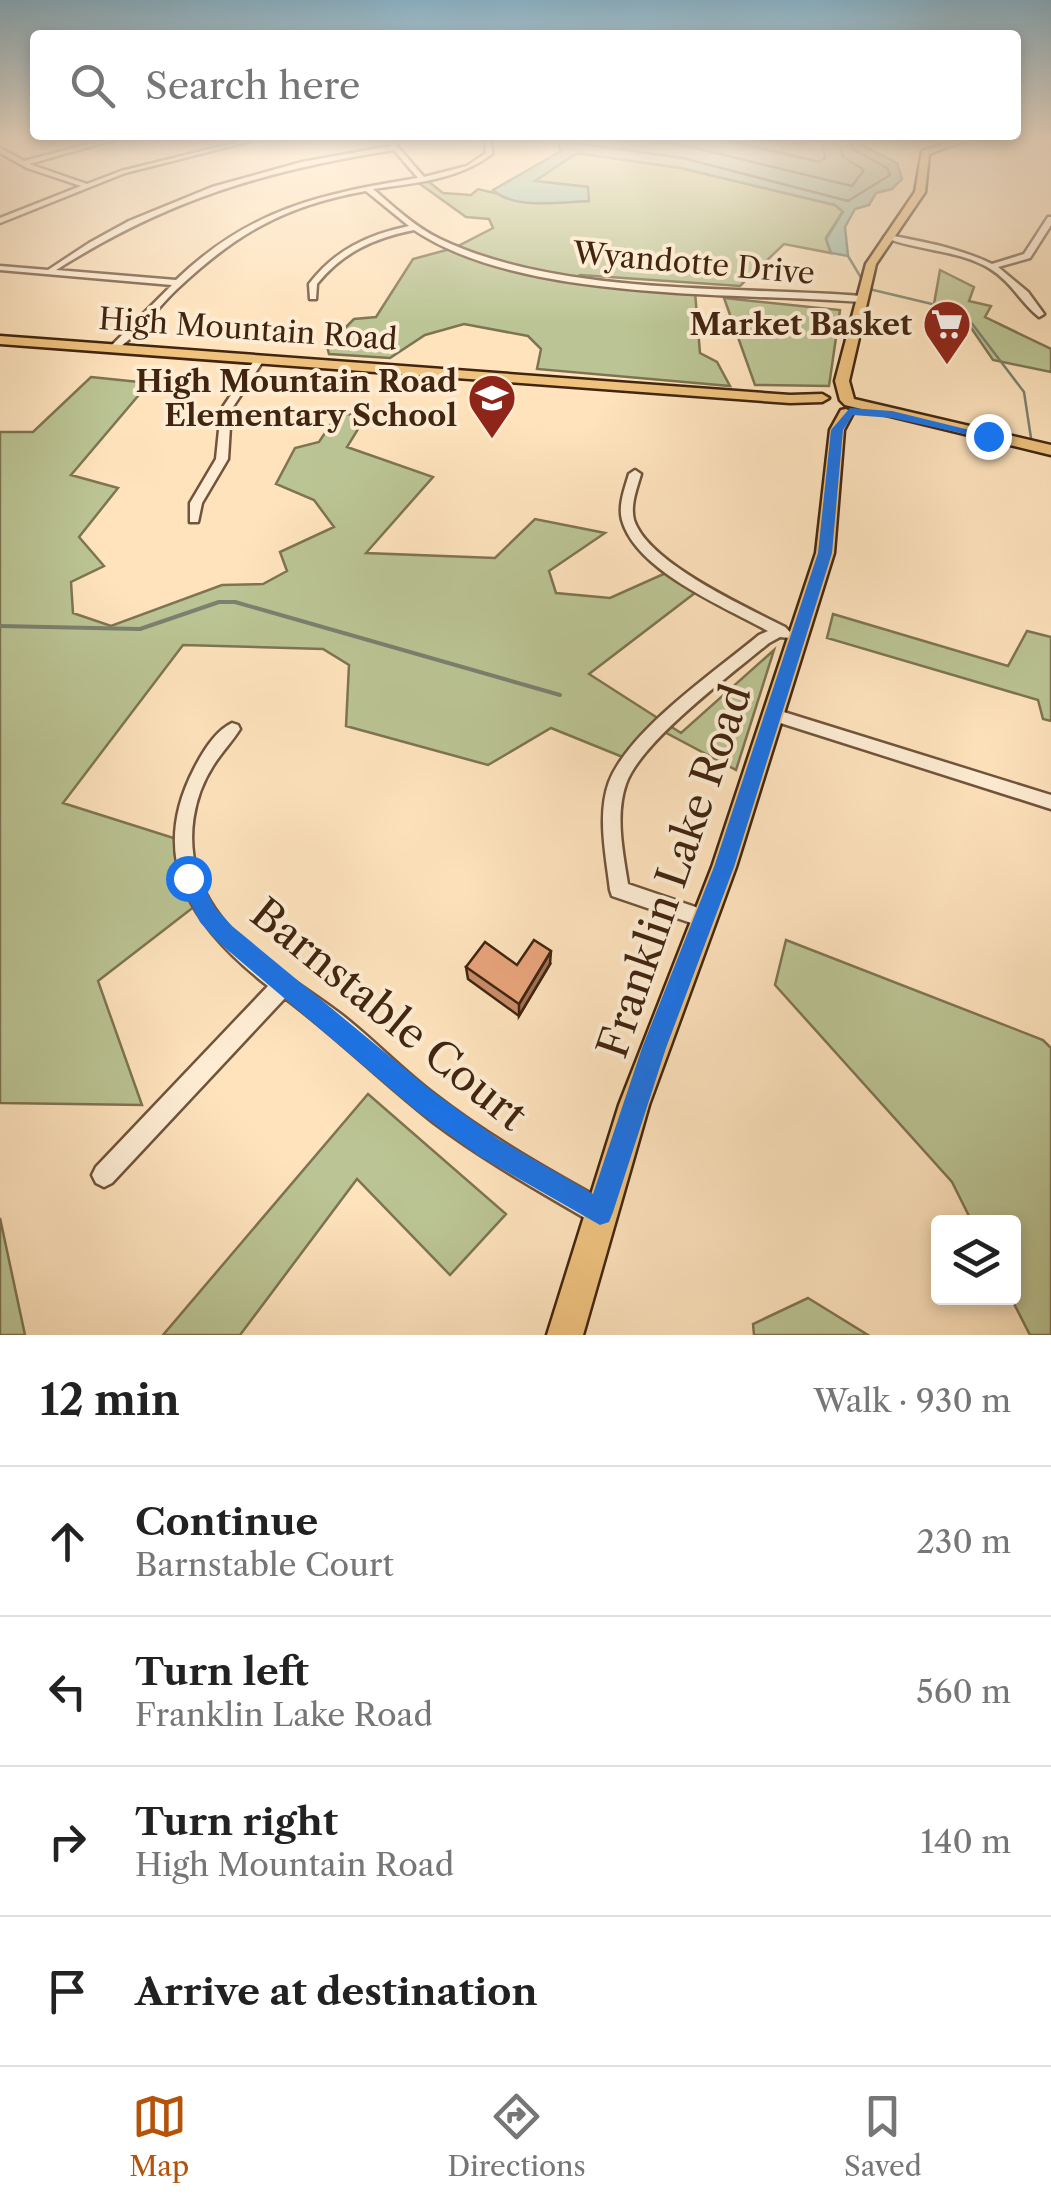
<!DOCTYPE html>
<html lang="en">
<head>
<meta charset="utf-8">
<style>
  body { margin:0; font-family:"Libre Caslon Text",serif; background:#f2f2f2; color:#222 }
  .controls { position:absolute; right:30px; bottom:30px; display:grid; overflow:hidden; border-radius:10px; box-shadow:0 5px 15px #0003 }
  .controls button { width:90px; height:90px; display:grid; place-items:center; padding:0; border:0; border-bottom:2px solid #e0e0e0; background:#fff; color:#222; font:50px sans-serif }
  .stop { position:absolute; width:30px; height:30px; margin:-22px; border:8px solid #1a73e8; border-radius:50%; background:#fff }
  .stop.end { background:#1a73e8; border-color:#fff; box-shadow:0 2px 10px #0008 }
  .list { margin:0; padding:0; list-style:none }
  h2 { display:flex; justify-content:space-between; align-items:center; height:130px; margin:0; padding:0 40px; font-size:42px }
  h2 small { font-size:32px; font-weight:400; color:#767676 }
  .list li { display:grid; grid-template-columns:65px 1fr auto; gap:30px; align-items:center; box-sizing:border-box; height:150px; padding:0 40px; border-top:2px solid #e0e0e0 }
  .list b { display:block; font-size:38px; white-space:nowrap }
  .list p { margin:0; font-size:32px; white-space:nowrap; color:#767676 }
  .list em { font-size:32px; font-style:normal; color:#767676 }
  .icon { flex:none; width:55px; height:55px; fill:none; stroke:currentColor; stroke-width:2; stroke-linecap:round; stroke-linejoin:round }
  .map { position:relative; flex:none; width:1051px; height:1335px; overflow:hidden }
  .search { position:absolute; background:#fff; box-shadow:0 5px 15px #0003; left:30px; right:30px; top:30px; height:110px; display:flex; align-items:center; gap:25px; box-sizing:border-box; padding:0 35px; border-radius:10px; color:#767676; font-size:38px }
  .sheet { height:730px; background:#fff }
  nav { display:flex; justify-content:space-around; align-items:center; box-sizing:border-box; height:140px; border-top:2px solid #e0e0e0; background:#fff; font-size:28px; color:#767676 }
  nav a { display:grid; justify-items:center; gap:5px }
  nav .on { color:#b45309 }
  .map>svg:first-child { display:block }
  .green { fill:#bbc494; stroke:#7e7452; stroke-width:2.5 }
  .water { fill:#a0bfac; stroke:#7a816e; stroke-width:2.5 }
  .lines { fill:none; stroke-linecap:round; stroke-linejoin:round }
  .shore { stroke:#71725e; stroke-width:2.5 }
  .stream-far1 { stroke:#7a816e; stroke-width:2.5 }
  .stream { stroke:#7a816e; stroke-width:4 }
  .minor-casing { stroke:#71543b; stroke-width:5 }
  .major-casing { stroke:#422510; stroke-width:5 }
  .minor { fill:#feedd4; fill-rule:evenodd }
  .major { fill:#efc27e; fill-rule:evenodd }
  .wall { fill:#c88d6b; stroke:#422510; stroke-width:2.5 }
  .shaded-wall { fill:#a37357; stroke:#422510; stroke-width:2.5 }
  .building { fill:#e9a47c; stroke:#422510; stroke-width:2.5 }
  .route { fill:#1a73e8 }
  .labels { text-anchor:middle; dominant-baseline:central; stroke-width:8; stroke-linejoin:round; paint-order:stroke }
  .far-street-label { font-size:30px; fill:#422510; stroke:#feedd4 }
  .far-poi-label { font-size:30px; font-weight:bold; fill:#422510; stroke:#feedd4; text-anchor:end }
  .near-street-label { font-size:42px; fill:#422510; stroke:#feedd4 }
</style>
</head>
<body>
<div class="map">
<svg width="1051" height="1335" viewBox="0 0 1051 1335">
  <rect width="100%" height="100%" fill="#fee3bd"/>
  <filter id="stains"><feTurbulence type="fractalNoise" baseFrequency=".002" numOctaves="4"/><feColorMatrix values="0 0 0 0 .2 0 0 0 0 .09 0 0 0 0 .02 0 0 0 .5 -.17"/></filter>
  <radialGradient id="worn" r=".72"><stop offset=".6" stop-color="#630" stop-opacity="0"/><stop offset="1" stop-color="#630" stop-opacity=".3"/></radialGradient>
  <path class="green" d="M577 153 681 168 835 205 843 211 826 238 831 253 784 244 740 286 580 275 573 279 695 292 700 353 717 362 730 386 537 369 541 349 528 336 464 324 425 335 390 358 329 354 327 346 354 319 376 317 413 259 454 248 493 228 489 219 466 217 413 179 424 178 443 193 471 195 478 189 537 203 588 201 587 187 534 181Z
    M940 270 974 287 969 301 991 306 985 317 1051 349V372L993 360 965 319 934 304Z
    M724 298 840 310 829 386 755 385Z
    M91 377 149 383 71 475 118 488 79 537 104 566 71 582 73 613 111 626 222 585 263 584 287 571 280 552 334 527 314 500 276 484 295 448 319 442 338 413 366 416 347 447 433 477 366 553 495 558 535 519 605 533 549 571 556 593 610 598 677 568 704 586 589 674 681 733 774 650 736 770 655 727 625 758 551 728 488 765 346 726 349 665 323 649 183 645 63 803 183 841 195 906 98 981 142 1105 0 1103V432H33Z
    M833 614 1008 666 1027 631 1051 637V721L1043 719 1038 700 827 638Z
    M786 940 1043 1040 1051 1048V1335H1030L1011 1298 1014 1222H972L952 1182 775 985Z
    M368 1094 506 1214 450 1275 357 1179 240 1335H163Z
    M0 1218 25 1335H0Z
    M808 1298 868 1335H754L753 1324Z"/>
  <path class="water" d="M557 138H848L897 163 902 179 892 189 876 193 869 205 855 209 845 227 848 256 831 253 826 239 843 212 835 205 681 168 577 153 535 181 588 187 589 201C562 202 514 210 493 190L561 151Z"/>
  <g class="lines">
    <path class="shore" d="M570 138 575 143 683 158 848 201 890 175 887 168 853 149 849 138
      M627 138 687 146 852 186 864 170 843 157 837 138
      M716 138 820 162 825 158 822 138"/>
    <path class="stream-far1" d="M848 256 863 281
      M869 289 953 309 967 317 1024 392 1031 438"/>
    <path class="stream" d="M0 626 140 629 219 602H235L560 695"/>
    <g class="minor-casing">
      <path id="minor" d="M112 138H120L29 164 87 184 121 171 255 138H263L125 173 0 223V218L81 186 27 168 0 153V148L24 161Z
        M384 138H390L424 177 467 166 486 153 485 138H491L492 154C458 180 414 183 373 189 394 207 415 227 440 239 559 296 730 286 861 296L865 299 861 302C733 292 521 302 414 230 374 238 343 252 317 284L316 299H310L309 284C335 250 367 235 409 226L366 191C285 205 235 234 176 290 156 309 138 336 115 350L110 347 172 285 0 270V266L48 270 89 243 129 221 212 187 302 162 391 146ZM394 150 418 178C320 194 250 209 176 280L56 270C167 200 265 170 394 150Z
        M1048 217H1051V225L1030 258 998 267 1028 292 1044 314 1039 317C1021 303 1012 282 989 268 956 249 917 251 884 237L888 235C924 242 959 248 992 264L1024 254Z
        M257 356 265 358 231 410 228 459 202 503 198 522H190V503L216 459 221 410Z
        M635 470 641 474C637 488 630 505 634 520 648 563 746 607 785 627L792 634 790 638 780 637 769 643C733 673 640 742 626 784 615 815 623 853 628 884L713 913 716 919 713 925 706 928 612 896 610 890C606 856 597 815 609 782 629 730 716 671 759 635L768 631C725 607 636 571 622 520 618 505 625 488 629 474Z
        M774 709 1051 795V809L768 719 766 715 768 711Z
        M232 723 238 725 240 729C232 742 221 753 213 766 193 797 186 839 198 875 219 940 291 976 342 1015 374 1040 402 1070 434 1094 488 1136 548 1170 608 1203L611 1212 608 1221 599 1224 590 1221C537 1190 482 1159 433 1122 382 1082 337 1037 285 998L112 1183 104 1187 96 1183 92 1175 96 1167 268 986C195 929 146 862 194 769 202 753 215 731 232 723Z"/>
    </g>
    <g class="major-casing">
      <path id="major" d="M962 138H972L929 154 925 192 876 264 849 381 854 399 1051 445V455L845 405 840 400 835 381 866 264 915 192 922 151Z
        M0 336 790 395 822 394 829 398 822 402 790 403 0 344Z
        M846 409 853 413 844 430 834 553 736 867 649 1105 583 1335H547L619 1105 712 867 816 553 830 430 841 410Z"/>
    </g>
    <use href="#minor" class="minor"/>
    <use href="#major" class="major"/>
  </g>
  <path class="wall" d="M550 964 519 1016 468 979 466 967Z"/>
  <path class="shaded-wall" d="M551 951 550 964 519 1016V1004Z"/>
  <path class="building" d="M534 940 551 951 519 1004 466 967 485 942 517 965Z"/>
  <linearGradient id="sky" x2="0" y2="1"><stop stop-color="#8bb8d0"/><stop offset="0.43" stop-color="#fff2e1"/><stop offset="1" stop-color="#fff2e1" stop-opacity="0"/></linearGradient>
  <rect width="1051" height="324" fill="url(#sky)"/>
  <path class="route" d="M850 408 892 411 994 436 988 439 892 418 853 415 843 430 832 553 734 867 666 1048 613 1212 609 1222 600 1225 481 1157 417 1111 217 941 200 922 178 878 188 868 196 871 215 908 232 926 434 1093 498 1139 593 1194 642 1048 714 867 818 553 831 430Z"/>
  <defs>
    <g id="supermarket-pin" transform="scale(2.5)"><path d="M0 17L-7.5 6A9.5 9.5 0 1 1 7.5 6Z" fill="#8f2418" stroke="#feedd4"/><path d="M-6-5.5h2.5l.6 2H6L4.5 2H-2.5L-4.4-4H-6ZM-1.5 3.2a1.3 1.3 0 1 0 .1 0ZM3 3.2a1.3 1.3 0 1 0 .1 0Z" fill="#fff"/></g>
    <g id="school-pin" transform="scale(2.5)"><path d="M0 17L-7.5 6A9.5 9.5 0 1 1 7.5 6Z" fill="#8f2418" stroke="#feedd4"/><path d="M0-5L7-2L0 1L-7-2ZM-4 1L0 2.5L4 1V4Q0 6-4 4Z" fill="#fff"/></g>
  </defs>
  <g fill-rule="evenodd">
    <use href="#supermarket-pin" x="947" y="324"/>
    <use href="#school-pin" x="492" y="398"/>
  </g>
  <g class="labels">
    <g class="far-street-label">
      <text transform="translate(694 263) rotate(5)">Wyandotte Drive</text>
      <text transform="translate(248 329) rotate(4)">High Mountain Road</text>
    </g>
    <g class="far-poi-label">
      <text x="912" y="324">Market Basket</text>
      <text x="457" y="381">High Mountain Road<tspan x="457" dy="34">Elementary School</tspan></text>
    </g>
    <g class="near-street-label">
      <text transform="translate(674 871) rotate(-71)">Franklin Lake Road</text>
      <text transform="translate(389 1014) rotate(39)">Barnstable Court</text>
    </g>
  </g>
  <rect width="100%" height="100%" filter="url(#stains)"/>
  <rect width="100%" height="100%" fill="url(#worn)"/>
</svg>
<div class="controls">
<button><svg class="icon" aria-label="layers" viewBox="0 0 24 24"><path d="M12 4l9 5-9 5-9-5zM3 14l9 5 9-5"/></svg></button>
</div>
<div class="stop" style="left:188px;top:878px"></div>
<div class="stop end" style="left:988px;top:436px"></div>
<div class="search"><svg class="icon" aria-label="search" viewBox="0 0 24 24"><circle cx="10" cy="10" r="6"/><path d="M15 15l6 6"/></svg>Search here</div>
</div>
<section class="sheet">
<h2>12 min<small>Walk · 930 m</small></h2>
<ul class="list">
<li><svg class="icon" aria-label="ahead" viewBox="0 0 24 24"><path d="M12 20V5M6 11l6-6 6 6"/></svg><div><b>Continue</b><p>Barnstable Court</p></div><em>230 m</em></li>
<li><svg class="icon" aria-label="left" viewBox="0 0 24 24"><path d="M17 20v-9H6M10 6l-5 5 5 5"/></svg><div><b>Turn left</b><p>Franklin Lake Road</p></div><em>560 m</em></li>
<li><svg class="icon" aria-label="right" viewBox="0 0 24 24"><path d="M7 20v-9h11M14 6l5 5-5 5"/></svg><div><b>Turn right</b><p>High Mountain Road</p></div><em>140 m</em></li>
<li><svg class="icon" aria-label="arrive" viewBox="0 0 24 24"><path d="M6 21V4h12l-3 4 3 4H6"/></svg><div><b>Arrive at destination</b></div></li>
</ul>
</section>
<nav>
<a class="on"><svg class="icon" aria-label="map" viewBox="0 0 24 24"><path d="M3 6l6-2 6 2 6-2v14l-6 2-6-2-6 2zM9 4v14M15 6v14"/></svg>Map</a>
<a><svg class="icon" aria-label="directions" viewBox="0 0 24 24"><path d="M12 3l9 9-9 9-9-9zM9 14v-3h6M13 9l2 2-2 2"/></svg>Directions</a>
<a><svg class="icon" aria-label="saved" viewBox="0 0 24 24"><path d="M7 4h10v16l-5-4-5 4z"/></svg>Saved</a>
</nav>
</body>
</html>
